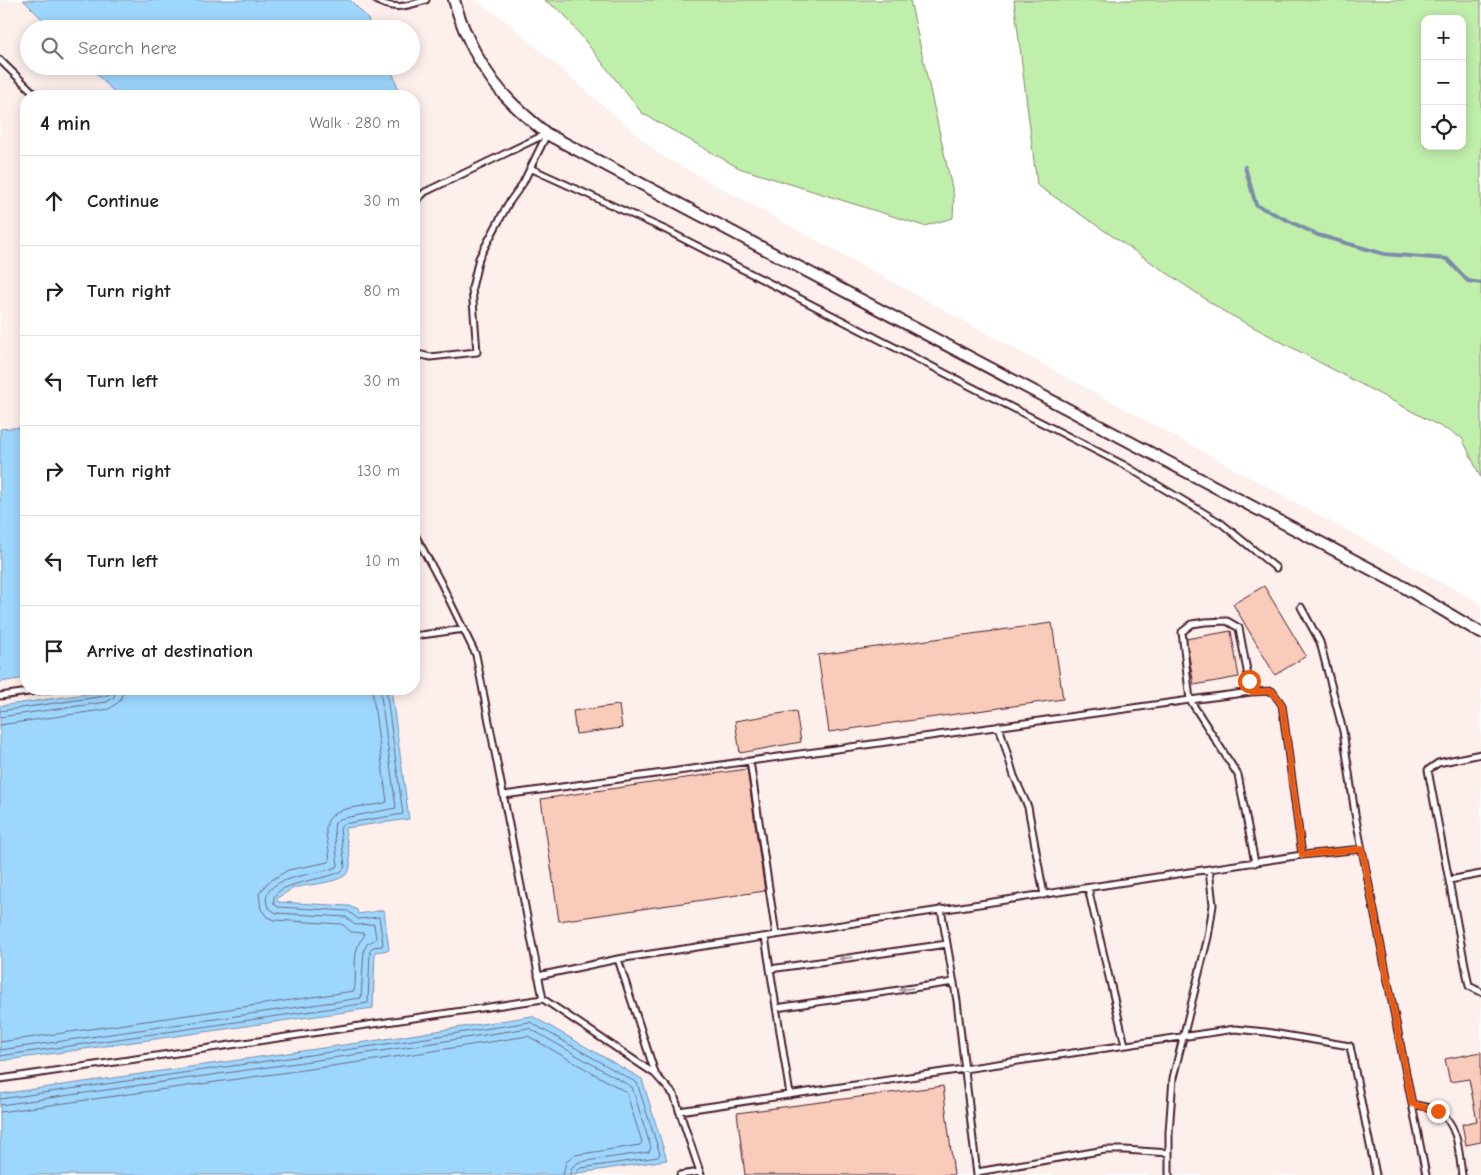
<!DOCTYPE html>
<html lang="en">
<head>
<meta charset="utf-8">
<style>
  body { margin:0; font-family:"Comic Neue",sans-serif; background:#f2f2f2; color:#202124 }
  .controls { position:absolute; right:15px; top:15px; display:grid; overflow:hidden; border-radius:10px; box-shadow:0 2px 12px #0003 }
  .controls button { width:45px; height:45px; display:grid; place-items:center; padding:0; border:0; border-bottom:1px solid #e0e0e0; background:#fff; color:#202124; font:25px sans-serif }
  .stop { position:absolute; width:15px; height:15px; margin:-11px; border:4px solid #ea580c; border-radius:50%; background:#fff }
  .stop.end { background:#ea580c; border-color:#fff; box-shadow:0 1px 5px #0008 }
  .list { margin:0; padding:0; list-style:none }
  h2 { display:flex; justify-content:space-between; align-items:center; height:65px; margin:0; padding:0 20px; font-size:21px }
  h2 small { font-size:16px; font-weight:400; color:#757577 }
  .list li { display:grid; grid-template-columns:32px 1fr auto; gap:15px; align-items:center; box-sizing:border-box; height:90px; padding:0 20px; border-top:1px solid #e0e0e0 }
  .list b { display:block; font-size:19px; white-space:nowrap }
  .list em { font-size:16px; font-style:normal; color:#757577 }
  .icon { flex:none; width:28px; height:28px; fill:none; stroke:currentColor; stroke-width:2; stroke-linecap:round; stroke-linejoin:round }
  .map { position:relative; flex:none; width:1481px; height:1175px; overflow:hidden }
  .search { position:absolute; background:#fff; box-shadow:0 2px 12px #0003; left:20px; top:20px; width:400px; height:55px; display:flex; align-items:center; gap:12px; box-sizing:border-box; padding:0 18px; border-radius:28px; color:#757577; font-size:19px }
  .panel { position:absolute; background:#fff; box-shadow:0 2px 12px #0003; left:20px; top:90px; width:400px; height:605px; border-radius:20px }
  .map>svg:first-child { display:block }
  .built { fill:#fdefeb }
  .green { fill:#c0eeab; stroke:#85866b; fill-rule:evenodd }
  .water { fill:#9ed7fe; stroke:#7c8daa }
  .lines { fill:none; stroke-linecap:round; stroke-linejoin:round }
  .shore { stroke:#6c697f; stroke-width:1 }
  .stream { stroke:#7c8daa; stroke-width:4 }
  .building { fill:#f8cbbb; stroke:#4a1f2b }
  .lane-casing { stroke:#4a1f2b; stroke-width:9 }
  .street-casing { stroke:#4a1f2b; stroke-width:14 }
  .lane { stroke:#fff; stroke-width:5 }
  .street { stroke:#fff; stroke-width:10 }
  .oneway { fill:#ae9aa0 }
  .route { stroke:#ea580c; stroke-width:6 }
</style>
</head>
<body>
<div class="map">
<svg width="1481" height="1175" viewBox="0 0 1481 1175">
  <rect width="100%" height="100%" fill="#fff"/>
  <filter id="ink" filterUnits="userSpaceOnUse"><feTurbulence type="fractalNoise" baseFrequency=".02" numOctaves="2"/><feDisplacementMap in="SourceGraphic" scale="10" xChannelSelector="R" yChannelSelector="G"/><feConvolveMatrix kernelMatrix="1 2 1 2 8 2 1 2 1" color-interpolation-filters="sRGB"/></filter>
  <g filter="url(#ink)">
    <path class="built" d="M0 0H23L52 29H29V66H89L118 96H26V427L0 429Z
      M350 0H475L501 17 659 154 1481 604V1175H565L667 1160 532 1016 379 1040 0 1094V1061L373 1008 375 952 389 950 358 914 305 903 278 902 277 900V898L293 888 341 878 350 867 345 828 409 819 391 689H414V152L417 148 414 137V96H401L390 66H411V29H373L366 16Z
      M26 678V689H121L0 706V682Z"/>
    <path class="green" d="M544 0H910L954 197 953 218 924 226 739 168 642 113 563 13Z
      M1014 0H1481V478L1462 438 1223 311 1037 185ZM1425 19H1462V146H1425Z"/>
    <path class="water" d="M23 0H350L366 16 373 29H52Z
      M89 66H390L401 96H118Z
      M26 427V678L0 682V429Z
      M121 689H391L409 819 345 828C346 840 351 854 350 867 349 884 306 884 294 888 289 890 283 895 277 898L278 902 349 906 357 910 358 914 384 910 389 950 375 952 373 1008 0 1061V706Z
      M532 1016 642 1079 667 1160 565 1175H0V1094L379 1040Z"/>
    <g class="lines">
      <path class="shore" d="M0 711 105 696 109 694 110 689
        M0 717 107 702 114 697 116 689
        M0 725 109 709 120 701 124 689
        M0 1042 354 991C358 973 350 951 364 936V933L351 932 342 924 274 920 267 917 261 909 259 894 267 883 288 870 329 862C331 850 325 838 326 827 330 802 370 809 387 802L372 689
        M0 1050 361 998 364 950 367 944 376 939 374 924 355 925 346 917 276 913 268 907C255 875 321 876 338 866L334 829 335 823 339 819 396 808 380 689
        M0 1056 368 1003 370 951 373 947 382 946 383 944 379 917 358 919 348 911 278 907 274 904C267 881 330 881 343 870L345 866 340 829 343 824 403 814 386 689
        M0 1099 380 1045 530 1022 637 1083 660 1154 658 1157 581 1168 577 1171 576 1175
        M0 1105 381 1051 529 1028 632 1087 651 1148 649 1152 579 1162 572 1167 570 1175
        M0 1112 382 1059 528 1036 626 1092 642 1142 640 1145 575 1155 566 1162 563 1175"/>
      <path class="stream" d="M1245 167 1256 205 1318 235 1384 254 1447 259 1468 281 1481 283"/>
    </g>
    <path class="building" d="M1264 586 1306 656 1275 675 1233 604Z
      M1052 623 1063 699 829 732 818 655Z
      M1231 631 1239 677 1194 685 1186 639Z
      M619 705 622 728 576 734 573 711Z
      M796 711 801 742 740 753 735 721Z
      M747 769 765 891 559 921 541 799Z
      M1481 1052V1142L1466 1145 1462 1124 1477 1121 1469 1079 1450 1082 1445 1059Z
      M943 1086 954 1175H745L737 1113Z"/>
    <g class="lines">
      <g class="lane-casing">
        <path id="lane" d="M376 0C393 11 408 6 426 0
          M0 60 37 96
          M530 168 666 230 1124 465 1221 523 1276 568
          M414 203 425 192 546 134
          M414 353 430 357 477 352 472 288 479 258 508 204 523 183 547 134
          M414 533 440 581 476 655 543 999
          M1301 607 1320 642 1343 731 1355 814 1426 1175
          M414 636 464 629
          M1251 692 1239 628 1227 621 1205 622 1192 624 1182 632 1190 700 1238 775 1255 863
          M0 696 50 689
          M999 726 1014 776 1028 807 1044 895
          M1481 754 1438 763 1428 770 1469 986 1481 992
          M750 761 776 935
          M504 795 1190 700 1251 692 1272 691 1282 705 1302 855
          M1449 880 1481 874
          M1088 888 1125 1045
          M941 909 957 1001 977 1175
          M765 937 790 1095
          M618 959 655 1073
          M770 969 947 944
          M538 976 618 959 1302 855 1362 849
          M776 1008 954 982
          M0 1079 543 999 655 1074 674 1095 701 1175
          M1412 1104C1420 1106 1431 1107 1438 1111 1459 1124 1459 1154 1462 1175
          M679 1111 1235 1029 1266 1032 1350 1046 1376 1175
          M977 1172 1105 1150H1125L1169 1153
          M680 1175 700 1172
          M1169 1175V1132L1173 1078 1208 937 1213 905 1209 870"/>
      </g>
      <g class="street-casing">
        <path id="street" d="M454 0C464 36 485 77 512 103 523 114 535 124 547 134L1397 583 1481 633"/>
      </g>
      <use href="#lane" class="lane"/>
      <use href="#street" class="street"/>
    </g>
    <defs><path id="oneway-solid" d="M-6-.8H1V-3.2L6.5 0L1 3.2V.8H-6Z" transform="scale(1.25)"/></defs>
    <g class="oneway">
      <use href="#oneway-solid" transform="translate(846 958) rotate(172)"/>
      <use href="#oneway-solid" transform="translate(906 989) rotate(172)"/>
    </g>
  </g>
  <g class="lines" filter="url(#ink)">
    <path class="route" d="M1249 681 1251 692 1272 691 1282 705 1302 855 1362 849 1412 1104 1438 1111"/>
  </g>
</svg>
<div class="controls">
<button>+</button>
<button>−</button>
<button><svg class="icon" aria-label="locate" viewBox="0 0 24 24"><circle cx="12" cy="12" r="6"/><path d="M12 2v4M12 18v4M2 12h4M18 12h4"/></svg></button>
</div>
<div class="stop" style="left:1249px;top:681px"></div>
<div class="stop end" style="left:1438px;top:1111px"></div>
<div class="search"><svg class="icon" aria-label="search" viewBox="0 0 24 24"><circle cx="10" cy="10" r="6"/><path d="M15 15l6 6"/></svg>Search here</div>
<section class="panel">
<h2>4 min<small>Walk · 280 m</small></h2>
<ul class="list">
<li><svg class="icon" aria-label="ahead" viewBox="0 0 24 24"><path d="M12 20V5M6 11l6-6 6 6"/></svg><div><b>Continue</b></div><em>30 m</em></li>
<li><svg class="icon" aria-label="right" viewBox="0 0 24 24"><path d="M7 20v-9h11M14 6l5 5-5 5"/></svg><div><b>Turn right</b></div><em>80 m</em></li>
<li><svg class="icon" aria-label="left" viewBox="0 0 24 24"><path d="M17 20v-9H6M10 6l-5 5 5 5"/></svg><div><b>Turn left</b></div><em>30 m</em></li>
<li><svg class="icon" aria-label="right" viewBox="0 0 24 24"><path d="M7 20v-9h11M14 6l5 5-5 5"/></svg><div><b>Turn right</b></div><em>130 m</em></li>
<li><svg class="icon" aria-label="left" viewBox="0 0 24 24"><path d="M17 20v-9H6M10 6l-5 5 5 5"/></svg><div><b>Turn left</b></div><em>10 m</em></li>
<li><svg class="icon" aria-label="arrive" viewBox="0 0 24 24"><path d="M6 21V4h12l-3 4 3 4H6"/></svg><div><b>Arrive at destination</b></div></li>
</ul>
</section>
</div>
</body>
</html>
